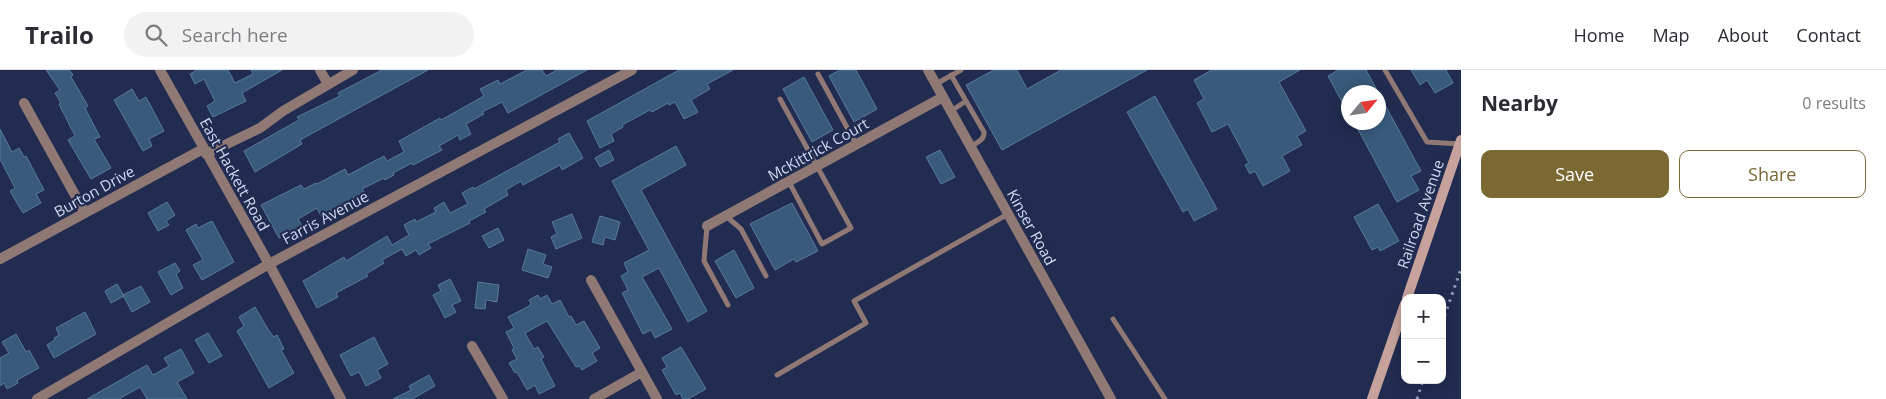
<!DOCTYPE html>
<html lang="en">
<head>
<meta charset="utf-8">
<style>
  body { margin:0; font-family:"Open Sans",sans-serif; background:#f2f2f3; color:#2b2b33 }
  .controls { position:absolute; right:15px; bottom:15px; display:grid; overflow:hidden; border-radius:10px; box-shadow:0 2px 12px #0003 }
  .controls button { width:45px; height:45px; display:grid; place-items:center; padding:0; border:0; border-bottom:1px solid #e1e1e2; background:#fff; color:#2b2b33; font:25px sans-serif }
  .compass { position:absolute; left:1341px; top:15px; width:45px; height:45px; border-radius:50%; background:#fff; box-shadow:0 2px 12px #0003; rotate:61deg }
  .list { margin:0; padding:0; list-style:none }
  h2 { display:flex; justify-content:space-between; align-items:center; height:65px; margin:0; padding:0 20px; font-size:21px }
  h2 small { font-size:16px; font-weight:400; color:#7c7c81 }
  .actions { display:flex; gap:10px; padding:15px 20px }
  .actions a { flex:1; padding:11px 0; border:1px solid #7b6833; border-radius:10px; text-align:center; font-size:18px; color:#7b6833 }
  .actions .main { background:#7b6833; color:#fff }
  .icon { flex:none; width:28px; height:28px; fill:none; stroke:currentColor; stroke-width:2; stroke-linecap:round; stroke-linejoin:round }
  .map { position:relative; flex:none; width:1461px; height:329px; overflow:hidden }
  header { display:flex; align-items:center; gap:30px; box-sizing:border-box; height:70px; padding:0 25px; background:#fff; border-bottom:1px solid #e1e1e2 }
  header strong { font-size:24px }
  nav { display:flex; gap:28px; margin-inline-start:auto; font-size:18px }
  .search { width:350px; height:45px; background:#f2f2f3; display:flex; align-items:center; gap:12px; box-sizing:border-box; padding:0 18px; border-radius:28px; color:#7c7c81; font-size:19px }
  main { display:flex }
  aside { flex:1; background:#fff }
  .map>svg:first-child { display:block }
  .building { fill:#395a7b; stroke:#577a9c }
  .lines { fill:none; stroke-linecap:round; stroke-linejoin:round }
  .lane { stroke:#907975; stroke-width:5 }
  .street { stroke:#907975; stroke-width:10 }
  .secondary { stroke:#c7a29c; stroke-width:10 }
  .rail { stroke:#919ab6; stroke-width:3; stroke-dasharray:2.5 5; stroke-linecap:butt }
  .labels { text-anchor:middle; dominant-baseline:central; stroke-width:4.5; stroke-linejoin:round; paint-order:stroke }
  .street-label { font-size:15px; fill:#cfd8ef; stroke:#212c50 }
</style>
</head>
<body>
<header>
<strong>Trailo</strong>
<div class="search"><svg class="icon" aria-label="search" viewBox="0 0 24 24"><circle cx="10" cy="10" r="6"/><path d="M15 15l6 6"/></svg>Search here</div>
<nav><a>Home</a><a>Map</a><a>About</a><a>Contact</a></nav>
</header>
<main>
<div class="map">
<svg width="1461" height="329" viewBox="0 0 1461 329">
  <rect width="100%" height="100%" fill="#212c50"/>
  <path class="building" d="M46 0H69L73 5 71 7 88 36 85 38 100 67 94 69 111 98 91 109 68 70 75 66 59 34 61 33 55 23 60 20Z
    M197 0H228L235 13 253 4 251 0H282L242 23 246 31 213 47 207 36 215 31 204 9 195 14 190 4Z
    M382 0H428L300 70 302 74 255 102 244 81 299 50 297 47 340 26 338 23Z
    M527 0H542L546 6 557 0H587L508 43 502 32 482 42 484 44 466 54 471 64 460 70 458 65 439 76 442 80 413 95 412 93 393 103 394 105 385 110 384 108 362 119 364 122 321 146 317 138 298 149 302 156 279 168 261 135 301 115 304 119 316 113 317 114 345 99 348 105 384 86 387 91 404 82 399 71 440 48 441 50 484 26 480 19 498 10 500 14Z
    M679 0H733L707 14 710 19 691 30 698 42 684 49 675 32 669 35 668 33 652 42 650 40 622 55 623 57 611 64 614 71 600 78 587 51Z
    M840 0H856L877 39 854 52 829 6Z
    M994 0H1017L1027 19 1061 0H1147L1002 80 966 15Z
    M1212 0H1300L1279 12 1306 61 1297 66 1302 75 1282 86 1290 101 1263 116 1255 101 1250 104 1245 95 1249 93 1228 54 1212 62 1197 33 1204 29 1194 10Z
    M1338 0H1366L1421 101 1411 106 1419 120 1397 132 1354 52H1378V22H1348V43L1328 6Z
    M1411 0H1446L1453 13 1435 23 1427 10 1420 15Z
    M804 7 833 60 812 72 783 19Z
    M132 19 139 31 146 27 164 61 149 69 152 76 143 81 114 30Z
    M1155 26 1217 139 1194 151 1188 139 1183 142 1127 42Z
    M0 59 12 82 19 78 24 87 26 86 44 120 36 124 41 133 23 143 10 121 15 118 0 89Z
    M569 63 583 88 562 100 560 95 523 115 521 111 506 120 508 125 484 139 486 142 469 151 470 153 428 174 431 178 419 185 416 180 406 186 402 179 382 190 384 193 366 204 368 206 336 223 338 227 317 238 303 211 344 187 346 191 387 166 392 175 409 165 404 155 415 149 416 152 436 142 434 138 444 132 450 143 468 134 462 123 473 117 474 119 560 72 558 69Z
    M676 76 686 95 641 120 707 241 688 252 659 198 642 207 672 259 655 268 651 260 643 264 622 223 628 220 621 206 628 202 624 193 649 180 612 111Z
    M609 80 614 90 600 97 595 88Z
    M940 80 955 107 941 114 926 87Z
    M167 132 175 145 166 151 169 155 158 161 148 143Z
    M792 133 818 181 796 192 794 189 775 200 750 154Z
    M1378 134 1399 171 1380 181 1378 177 1372 180 1354 147Z
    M572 144 582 168 556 179 551 167 557 164 552 152Z
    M600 146 620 152 615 170 605 167 603 175 592 172Z
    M212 151 234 192 202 210 193 195 203 190 186 160 196 154 198 158Z
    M498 158 504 170 489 178 482 166Z
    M528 179 546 185 543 194 552 197 548 208 522 200Z
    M734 180 754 218 736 228 715 191Z
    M175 193 180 201 176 204 183 218 171 225 158 202Z
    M450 209 461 231 452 235 456 242 445 248 433 225 441 221 438 215Z
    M478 212 499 215 497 232 486 230 485 239 475 238Z
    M117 214 124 226 111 233 105 221Z
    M141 216 150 232 132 242 123 225Z
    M538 225 540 229 547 225 552 234 560 230 569 247 571 246 576 255 584 251 600 278 592 283 597 291 582 300 579 296 576 297 547 251 525 263 534 279 538 277 544 287 541 289 555 316 539 324 535 315 527 320 517 302 515 303 509 293 517 289 512 280 514 278 506 262 514 258 508 247 529 236 531 234 529 230Z
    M255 237 269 261 274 267 277 265 284 279 281 280 294 303 269 318 237 261 244 256 239 247Z
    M85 242 96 264 54 288 47 275 55 270 54 268 59 265 56 258Z
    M208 263 222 286 209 293 195 270Z
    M16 264 26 282 29 280 39 298 17 310 18 313 7 319 4 313 0 316V288L9 283 2 272Z
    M374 267 388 294 377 300 381 308 366 316 359 302 351 306 340 285Z
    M681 277 706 319 688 329H683L680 323 676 325 662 300 667 297 662 288Z
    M181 279 194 303 177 312 187 329H147L140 317 119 329H87L147 295 153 305 169 296 164 288Z
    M429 305 435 316 412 329H393L411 320 409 316Z"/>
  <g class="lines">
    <path class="lane" d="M1385 0 1427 72 1460 74
      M818 4 856 74
      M951 5 966 31
      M936 14 961 0
      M780 29 851 158 822 174 789 112
      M951 41 966 31 984 62C985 70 976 73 970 77
      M726 146 741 159 766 206
      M707 156 704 191 728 235
      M1113 249 1165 329
      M777 305 866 253 854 231 1008 144"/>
    <path class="street" d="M160 0 269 194 341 329
      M320 0 328 14
      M928 0 1111 329
      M24 33 85 143
      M206 84 260 58 283 41 353 0
      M707 156 943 27
      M0 189 203 79
      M591 210 657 329
      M472 276 503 329
      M37 329 269 194 632 0
      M594 329 642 302"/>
    <path class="secondary" d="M1407 228 1461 70
      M1372 329 1405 234"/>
    <path class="rail" d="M1442 253 1461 199
      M1417 329 1423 310"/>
  </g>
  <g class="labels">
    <g class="street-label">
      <text transform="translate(818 79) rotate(-29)">McKittrick Court</text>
      <text transform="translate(235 104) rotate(61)">East Hackett Road</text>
      <text transform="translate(94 121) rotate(-29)">Burton Drive</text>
      <text transform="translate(1420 144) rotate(-71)">Railroad Avenue</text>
      <text transform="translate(325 147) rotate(-28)">Farris Avenue</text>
      <text transform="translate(1032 157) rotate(61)">Kinser Road</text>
    </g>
  </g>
</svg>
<div class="controls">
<button>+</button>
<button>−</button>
</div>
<svg class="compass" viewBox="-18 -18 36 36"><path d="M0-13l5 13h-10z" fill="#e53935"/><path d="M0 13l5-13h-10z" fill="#7c7c81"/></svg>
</div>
<aside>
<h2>Nearby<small>0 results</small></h2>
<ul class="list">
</ul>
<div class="actions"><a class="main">Save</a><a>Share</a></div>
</aside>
</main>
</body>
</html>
